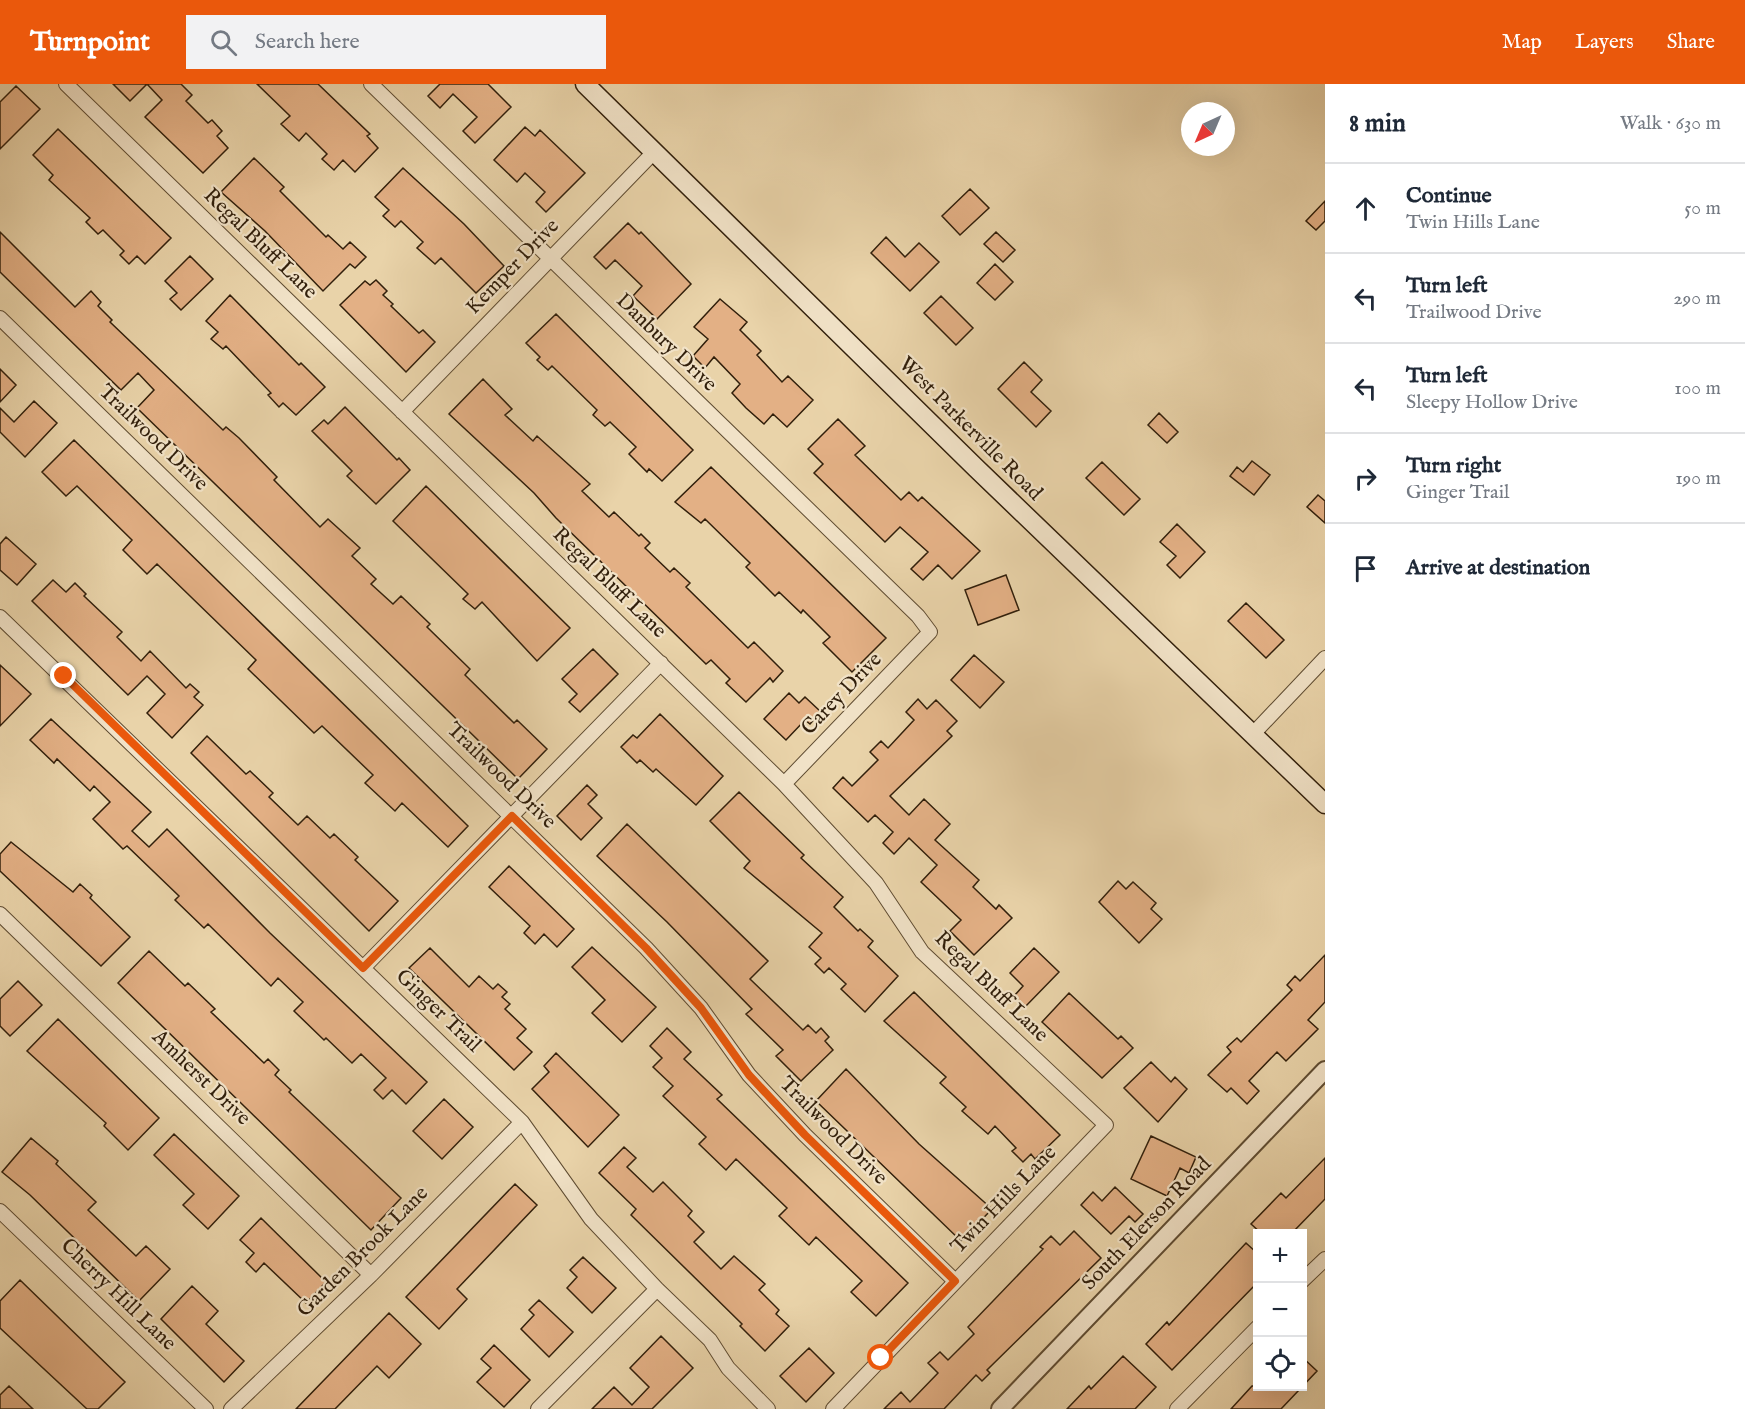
<!DOCTYPE html>
<html lang="en">
<head>
<meta charset="utf-8">
<style>
  body { margin:0; font-family:"IM FELL English",serif; background:#f2f2f3; color:#1f2937 }
  .controls { position:absolute; right:18px; bottom:18px; display:grid; overflow:hidden; border-radius:0px; box-shadow:0 6px 24px #0002 }
  .controls button { width:54px; height:54px; display:grid; place-items:center; padding:0; border:0; border-bottom:2px solid #e0e1e3; background:#fff; color:#1f2937; font:30px sans-serif }
  .compass { position:absolute; left:1181px; top:18px; width:54px; height:54px; border-radius:50%; background:#fff; box-shadow:0 6px 24px #0002; rotate:224deg }
  .stop { position:absolute; width:18px; height:18px; margin:-14px; border:4px solid #ea580c; border-radius:50%; background:#fff }
  .stop.end { background:#ea580c; border-color:#fff; box-shadow:0 2px 6px #0008 }
  .list { margin:0; padding:0; list-style:none }
  h2 { display:flex; justify-content:space-between; align-items:center; height:78px; margin:0; padding:0 24px; font-size:26px }
  h2 small { font-size:20px; font-weight:400; color:#747a83 }
  .list li { display:grid; grid-template-columns:39px 1fr auto; gap:18px; align-items:center; box-sizing:border-box; height:90px; padding:0 24px; border-top:2px solid #e0e1e3 }
  .list b { display:block; font-size:22px; white-space:nowrap }
  .list p { margin:0; font-size:20px; white-space:nowrap; color:#747a83 }
  .list em { font-size:20px; font-style:normal; color:#747a83 }
  .icon { flex:none; width:33px; height:33px; fill:none; stroke:currentColor; stroke-width:2; stroke-linecap:round; stroke-linejoin:round }
  .map { position:relative; flex:none; width:1325px; height:1325px; overflow:hidden }
  header { display:flex; align-items:center; gap:36px; box-sizing:border-box; height:84px; padding:0 30px; background:#ea580c; color:#fff }
  header strong { font-size:28px }
  nav { display:flex; gap:33px; margin-inline-start:auto; font-size:21px }
  .search { width:420px; height:54px; background:#f2f2f3; display:flex; align-items:center; gap:15px; box-sizing:border-box; padding:0 21px; border-radius:0px; color:#747a83; font-size:22px }
  main { display:flex }
  aside { flex:1; background:#fff }
  .map>svg:first-child { display:block }
  .building { fill:#e3b085; stroke:#311f0b; stroke-width:1.5 }
  .lines { fill:none; stroke-linecap:round; stroke-linejoin:round }
  .minor-casing { stroke:#5f4c32; stroke-width:16 }
  .tertiary-casing { stroke:#5f4c32; stroke-width:20 }
  .secondary-casing { stroke:#311f0b; stroke-width:21 }
  .minor { stroke:#f1e2c7; stroke-width:14 }
  .tertiary { stroke:#f1e2c7; stroke-width:16 }
  .secondary { stroke:#f1e2c7; stroke-width:18 }
  .route { stroke:#ea580c; stroke-width:8 }
  .labels { text-anchor:middle; dominant-baseline:central; stroke-width:4.5; stroke-linejoin:round; paint-order:stroke }
  .street-label { font-size:21px; fill:#311f0b; stroke:#f1e2c7 }
</style>
</head>
<body>
<header>
<strong>Turnpoint</strong>
<div class="search"><svg class="icon" aria-label="search" viewBox="0 0 24 24"><circle cx="10" cy="10" r="6"/><path d="M15 15l6 6"/></svg>Search here</div>
<nav><a>Map</a><a>Layers</a><a>Share</a></nav>
</header>
<main>
<div class="map">
<svg width="1325" height="1325" viewBox="0 0 1325 1325">
  <rect width="100%" height="100%" fill="#e9d3a9"/>
  <filter id="stains"><feTurbulence type="fractalNoise" baseFrequency=".00333" numOctaves="4"/><feColorMatrix values="0 0 0 0 .2 0 0 0 0 .09 0 0 0 0 .02 0 0 0 .5 -.17"/></filter>
  <radialGradient id="worn" r=".72"><stop offset=".6" stop-color="#630" stop-opacity="0"/><stop offset="1" stop-color="#630" stop-opacity=".3"/></radialGradient>
  <path class="building" d="M113 0H147L130 17Z
    M147 0H181L192 11 186 17 208 39 212 36 222 47 217 52 228 64 203 89 145 33 162 16Z
    M257 0H318L370 50 367 52 378 64 355 88 343 76 334 86 322 75 327 70 306 49 299 57 281 40 290 32Z
    M440 0H488L511 23 475 59 463 47 477 33 453 10 440 24 428 12Z
    M16 2 40 25 0 65V18Z
    M525 43 535 52 540 46 585 89 546 128 536 118 545 108 525 89 517 98 494 76Z
    M58 45 171 154 145 180 137 172 129 180 120 171 124 167 103 146 98 150 86 138 90 134 49 96 53 91 33 71Z
    M254 74 284 103 280 107 326 153 328 151 343 165 350 158 366 173 355 184 350 180 323 207 265 147 221 108Z
    M403 84 464 140 504 182 476 209 441 174 435 180 417 164 423 158 401 137 395 143 383 132 389 126 375 113Z
    M970 105 989 124 960 151 942 132Z
    M1325 117V137L1316 146 1306 137Z
    M628 139 639 150 641 148 691 200 657 235 633 212 642 202 615 176 606 185 594 173Z
    M0 148 75 223 91 207 101 218 98 222 112 236 110 238 223 346 226 343 239 354 277 393 274 396 320 443 328 435 360 464 352 472 376 495 371 500 393 520 401 512 430 540 427 543 470 585 465 591 514 639 517 636 547 665 518 695 137 324 154 306 138 289 121 306 0 188Z
    M996 148 1015 166 1003 178 984 160Z
    M886 153 905 173 919 159 939 178 910 207 871 169Z
    M190 172 213 195 181 226 170 215 177 209 165 197Z
    M995 180 1013 198 995 216 977 199Z
    M376 196 387 207 383 211 393 220 391 222 419 249 423 246 435 258 406 288 340 221 365 197 370 201Z
    M230 211 299 281 301 279 325 303 296 331 283 319 279 323 268 311 271 309 226 262 223 265 211 255 218 248 206 237Z
    M941 212 973 244 956 261 924 229Z
    M720 215 747 238 740 246 761 267 757 271 782 298 788 292 813 316 787 343 773 330 764 340 746 324 732 309 740 300 714 273 705 284 693 272 708 255 694 243Z
    M556 230 693 366 662 397 649 385 647 388 629 370 636 363 610 338 605 342 593 331 597 326 552 282 548 286 537 276 540 273 526 259Z
    M1024 278 1042 296 1031 308 1051 327 1036 343 998 305Z
    M0 285 16 301 0 318Z
    M483 295 512 325 505 331 533 357 537 352 590 400 582 407 609 433 614 428 639 452 641 450 650 459 645 464 670 488 674 484 690 499 686 503 748 564 754 558 783 587 773 598 770 594 746 618 726 599 730 595 711 576 706 580 556 434 534 409 449 330Z
    M34 317 57 339 25 373 0 348V324L14 338Z
    M345 323 397 376 399 374 410 386 376 420 347 392 352 387 312 347 324 336 328 340Z
    M1159 329 1178 348 1167 359 1148 341Z
    M838 335 865 362 855 371 901 416 909 408 918 417 922 413 980 467 952 495 938 481 923 496 911 485 928 468 900 443 885 458 814 389 823 380 808 365Z
    M74 356 468 742 448 763 402 719 395 727 365 699 373 691 322 642 314 649 248 585 256 576 157 480 147 490 123 466 132 456 77 402 66 412 42 388Z
    M1252 377 1270 391 1254 411 1230 392 1237 383 1243 388Z
    M1102 378 1140 415 1124 431 1086 394Z
    M711 383 886 554 852 588 823 559 830 553 803 526 801 529 779 508 775 512 746 483 750 479 705 435 701 439 675 418Z
    M426 402 570 544 537 577 482 518 475 525 463 515 468 510 393 437Z
    M1318 411 1325 417V439L1307 423Z
    M1177 440 1205 468 1180 494 1167 481 1176 472 1160 458Z
    M6 453 36 480 17 501 0 486V460Z
    M1006 491 1019 526 978 541 965 506Z
    M53 496 66 508 75 499 86 510 84 512 122 548 117 553 141 577 150 567 186 604 190 600 199 608 194 613 203 621 172 654 147 629 165 610 147 592 128 611 32 517Z
    M1246 519 1284 556 1266 574 1228 537Z
    M593 565 618 590 580 628 569 618 577 610 562 595Z
    M974 571 1004 598 980 624 951 596Z
    M0 581 31 610 0 642Z
    M789 609 799 619 805 613 821 628 810 640 805 636 786 656 764 635Z
    M918 615 927 625 936 616 957 637 947 647 952 652 890 712 909 731 924 715 950 740 935 756 979 796 973 803 996 825 999 821 1012 834 974 871 950 847 961 836 921 798 937 781 909 754 894 770 883 759 893 748 875 731 868 738 833 704 843 693 852 702 878 676 870 668 881 657 888 664 914 636 906 628Z
    M660 630 723 692 696 721 656 685 653 688 640 676 637 679 621 663 633 651 637 654Z
    M51 635 151 728 132 747 149 763 167 745 270 849 427 998 406 1020 392 1006 383 1015 374 1006 386 994 361 970 352 979 326 954 324 956 294 927 303 918 278 894 271 902 208 840 204 844 175 816 179 812 127 762 123 765 93 735 110 718 94 702 90 707 57 675 54 679 30 656Z
    M207 652 246 690 250 687 273 709 269 713 298 741 307 732 330 754 334 750 358 773 355 776 398 817 369 847 191 669Z
    M587 701 597 711 588 720 602 734 581 756 557 732Z
    M739 708 804 771 801 774 843 813 834 823 858 847 860 845 873 857 868 863 898 892 865 928 841 905 846 900 829 884 824 889 815 880 821 874 809 863 822 849 744 784 750 777 710 737Z
    M627 740 768 877 750 895 803 946 808 941 816 949 821 944 829 953 825 957 833 966 801 997 776 972 783 966 746 930 752 925 667 838 597 772Z
    M11 758 73 808 80 800 92 811 90 814 130 853 101 882 0 787V770Z
    M509 782 574 845 557 863 544 850 535 860 524 849 530 842 489 803Z
    M1118 797 1126 805 1133 798 1156 819 1151 825 1162 835 1139 859 1099 818Z
    M592 863 656 923 622 958 592 929 605 916 572 883Z
    M430 864 469 903 479 892 493 905 498 900 507 908 502 913 510 920 505 925 526 945 517 954 532 968 514 986 409 884Z
    M1034 864 1059 888 1025 923 1014 912 1023 902 1010 889Z
    M149 867 185 902 188 899 215 925 211 928 264 979 268 975 279 986 275 991 291 1006 289 1008 401 1114 371 1146 118 899Z
    M1325 871V918L1308 936 1318 945 1286 977 1277 968 1249 997 1259 1007 1247 1020 1231 1004 1227 1008 1208 991 1231 968 1227 963 1237 954 1241 958 1292 906 1287 901 1295 892 1300 897Z
    M18 897 42 921 10 952 0 942V915Z
    M914 908 1060 1051 1035 1075 1031 1070 1023 1078 1012 1067 1016 1064 995 1042 988 1050 962 1027 966 1023 940 999 946 993 884 937Z
    M1069 909 1118 955 1121 952 1133 964 1102 994 1042 938Z
    M58 935 159 1034 128 1066 104 1042 106 1039 27 967Z
    M667 944 691 968 684 975 722 1011 717 1015 908 1199 876 1232 851 1208 862 1197 816 1153 809 1161 779 1132 787 1124 736 1075 726 1086 699 1060 706 1053 663 1012 673 1002 653 983 662 974 650 962Z
    M556 969 619 1031 588 1063 532 1005 549 988 544 982Z
    M1151 978 1171 998 1175 993 1187 1005 1158 1038 1124 1004Z
    M846 985 919 1060 992 1125 961 1157 816 1017Z
    M444 1015 473 1043 442 1075 413 1047Z
    M174 1050 239 1112 208 1145 183 1121 194 1110 154 1071Z
    M1151 1052 1196 1073 1189 1089 1180 1084 1167 1112 1131 1095Z
    M31 1054 58 1077 56 1080 96 1118 88 1126 136 1172 146 1162 170 1185 139 1217 30 1111 2 1088Z
    M624 1063 636 1074 627 1083 653 1108 663 1098 692 1127 688 1132 704 1148 694 1158 721 1185 734 1172 765 1200 759 1206 779 1226 776 1230 789 1242 765 1267 740 1242 742 1240 631 1131 636 1125 599 1089Z
    M1325 1074V1115L1292 1149H1261L1251 1140 1281 1109 1286 1114Z
    M515 1100 537 1121 457 1205 467 1215 439 1245 406 1213Z
    M1115 1103 1143 1130 1135 1138 1129 1132 1111 1150 1081 1121 1093 1108 1102 1117Z
    M261 1134 326 1198 306 1219 264 1179 256 1188 246 1178 254 1169 240 1156Z
    M1074 1147 1101 1174 987 1286 990 1289 982 1297 976 1291 944 1325H884L901 1308 910 1318 938 1289 928 1279 940 1268 948 1276 974 1250 968 1243 1043 1165 1040 1163 1051 1152 1060 1161Z
    M1246 1159 1257 1169V1199L1172 1286 1146 1260 1167 1238 1169 1241Z
    M583 1173 616 1204 592 1229 567 1204 577 1193 570 1186Z
    M20 1196 125 1298 98 1325H87L0 1244V1217Z
    M192 1202 218 1227 206 1240 244 1277 224 1298 161 1235Z
    M539 1216 573 1248 549 1273 521 1245 534 1231 529 1226Z
    M389 1229 421 1260 389 1294 377 1282 335 1325H296Z
    M661 1252 693 1284 652 1325H592L614 1303 632 1321 649 1303 630 1284Z
    M494 1261 530 1296 504 1323 477 1298 491 1284 481 1275Z
    M809 1264 834 1289 806 1318 780 1292Z
    M1123 1272 1156 1303 1135 1325H1067L1089 1302 1091 1305Z
    M1302 1273 1317 1287 1281 1325H1231L1252 1302H1302Z
    M9 1302 33 1325H0V1311Z"/>
  <g class="lines">
    <g class="minor-casing">
      <path id="minor" d="M66 0 784 700 876 799 922 868 1106 1041 833 1325
        M371 0 918 532 930 548 784 700
        M0 234 646 864 701 924 749 991 805 1051 955 1197
        M402 328 654 68
        M0 533 522 1038 591 1135 657 1205 710 1256 728 1284 768 1325
        M1253 650 1325 574
        M0 830 371 1191
        M363 884 661 579
        M0 1127 206 1325
        M1302 1197 1325 1175
        M231 1325 371 1191 522 1038
        M538 1325 657 1205
        M1177 1325 1258 1243"/>
    </g>
    <g class="tertiary-casing">
      <path id="tertiary" d="M1000 1325 1325 986"/>
    </g>
    <g class="secondary-casing">
      <path id="secondary" d="M585 0 976 384 1325 720"/>
    </g>
    <use href="#minor" class="minor"/>
    <use href="#tertiary" class="tertiary"/>
    <use href="#secondary" class="secondary"/>
  </g>
  <g class="lines">
    <path class="route" d="M64 592 363 884 512 732 646 864 701 924 749 991 805 1051 955 1197 881 1274"/>
  </g>
  <g class="labels">
    <g class="street-label">
      <text transform="translate(260 160) rotate(44)">Regal Bluff Lane</text>
      <text transform="translate(513 183) rotate(-46)">Kemper Drive</text>
      <text transform="translate(666 259) rotate(44)">Danbury Drive</text>
      <text transform="translate(970 345) rotate(45)">West Parkerville Road</text>
      <text transform="translate(153 354) rotate(44)">Trailwood Drive</text>
      <text transform="translate(609 499) rotate(44)">Regal Bluff Lane</text>
      <text transform="translate(842 610) rotate(-46)">Carey Drive</text>
      <text transform="translate(501 692) rotate(44)">Trailwood Drive</text>
      <text transform="translate(991 903) rotate(44)">Regal Bluff Lane</text>
      <text transform="translate(438 927) rotate(44)">Ginger Trail</text>
      <text transform="translate(201 994) rotate(44)">Amherst Drive</text>
      <text transform="translate(833 1047) rotate(45)">Trailwood Drive</text>
      <text transform="translate(1004 1116) rotate(-46)">Twin Hills Lane</text>
      <text transform="translate(1147 1140) rotate(-46)">South Elerson Road</text>
      <text transform="translate(363 1168) rotate(-45)">Garden Brook Lane</text>
      <text transform="translate(118 1211) rotate(44)">Cherry Hill Lane</text>
    </g>
  </g>
  <rect width="100%" height="100%" filter="url(#stains)"/>
  <rect width="100%" height="100%" fill="url(#worn)"/>
</svg>
<div class="controls">
<button>+</button>
<button>−</button>
<button><svg class="icon" aria-label="locate" viewBox="0 0 24 24"><circle cx="12" cy="12" r="6"/><path d="M12 2v4M12 18v4M2 12h4M18 12h4"/></svg></button>
</div>
<svg class="compass" viewBox="-18 -18 36 36"><path d="M0-13l5 13h-10z" fill="#e53935"/><path d="M0 13l5-13h-10z" fill="#747a83"/></svg>
<div class="stop" style="left:881px;top:1274px"></div>
<div class="stop end" style="left:64px;top:592px"></div>
</div>
<aside>
<h2>8 min<small>Walk · 630 m</small></h2>
<ul class="list">
<li><svg class="icon" aria-label="ahead" viewBox="0 0 24 24"><path d="M12 20V5M6 11l6-6 6 6"/></svg><div><b>Continue</b><p>Twin Hills Lane</p></div><em>50 m</em></li>
<li><svg class="icon" aria-label="left" viewBox="0 0 24 24"><path d="M17 20v-9H6M10 6l-5 5 5 5"/></svg><div><b>Turn left</b><p>Trailwood Drive</p></div><em>290 m</em></li>
<li><svg class="icon" aria-label="left" viewBox="0 0 24 24"><path d="M17 20v-9H6M10 6l-5 5 5 5"/></svg><div><b>Turn left</b><p>Sleepy Hollow Drive</p></div><em>100 m</em></li>
<li><svg class="icon" aria-label="right" viewBox="0 0 24 24"><path d="M7 20v-9h11M14 6l5 5-5 5"/></svg><div><b>Turn right</b><p>Ginger Trail</p></div><em>190 m</em></li>
<li><svg class="icon" aria-label="arrive" viewBox="0 0 24 24"><path d="M6 21V4h12l-3 4 3 4H6"/></svg><div><b>Arrive at destination</b></div></li>
</ul>
</aside>
</main>
</body>
</html>
